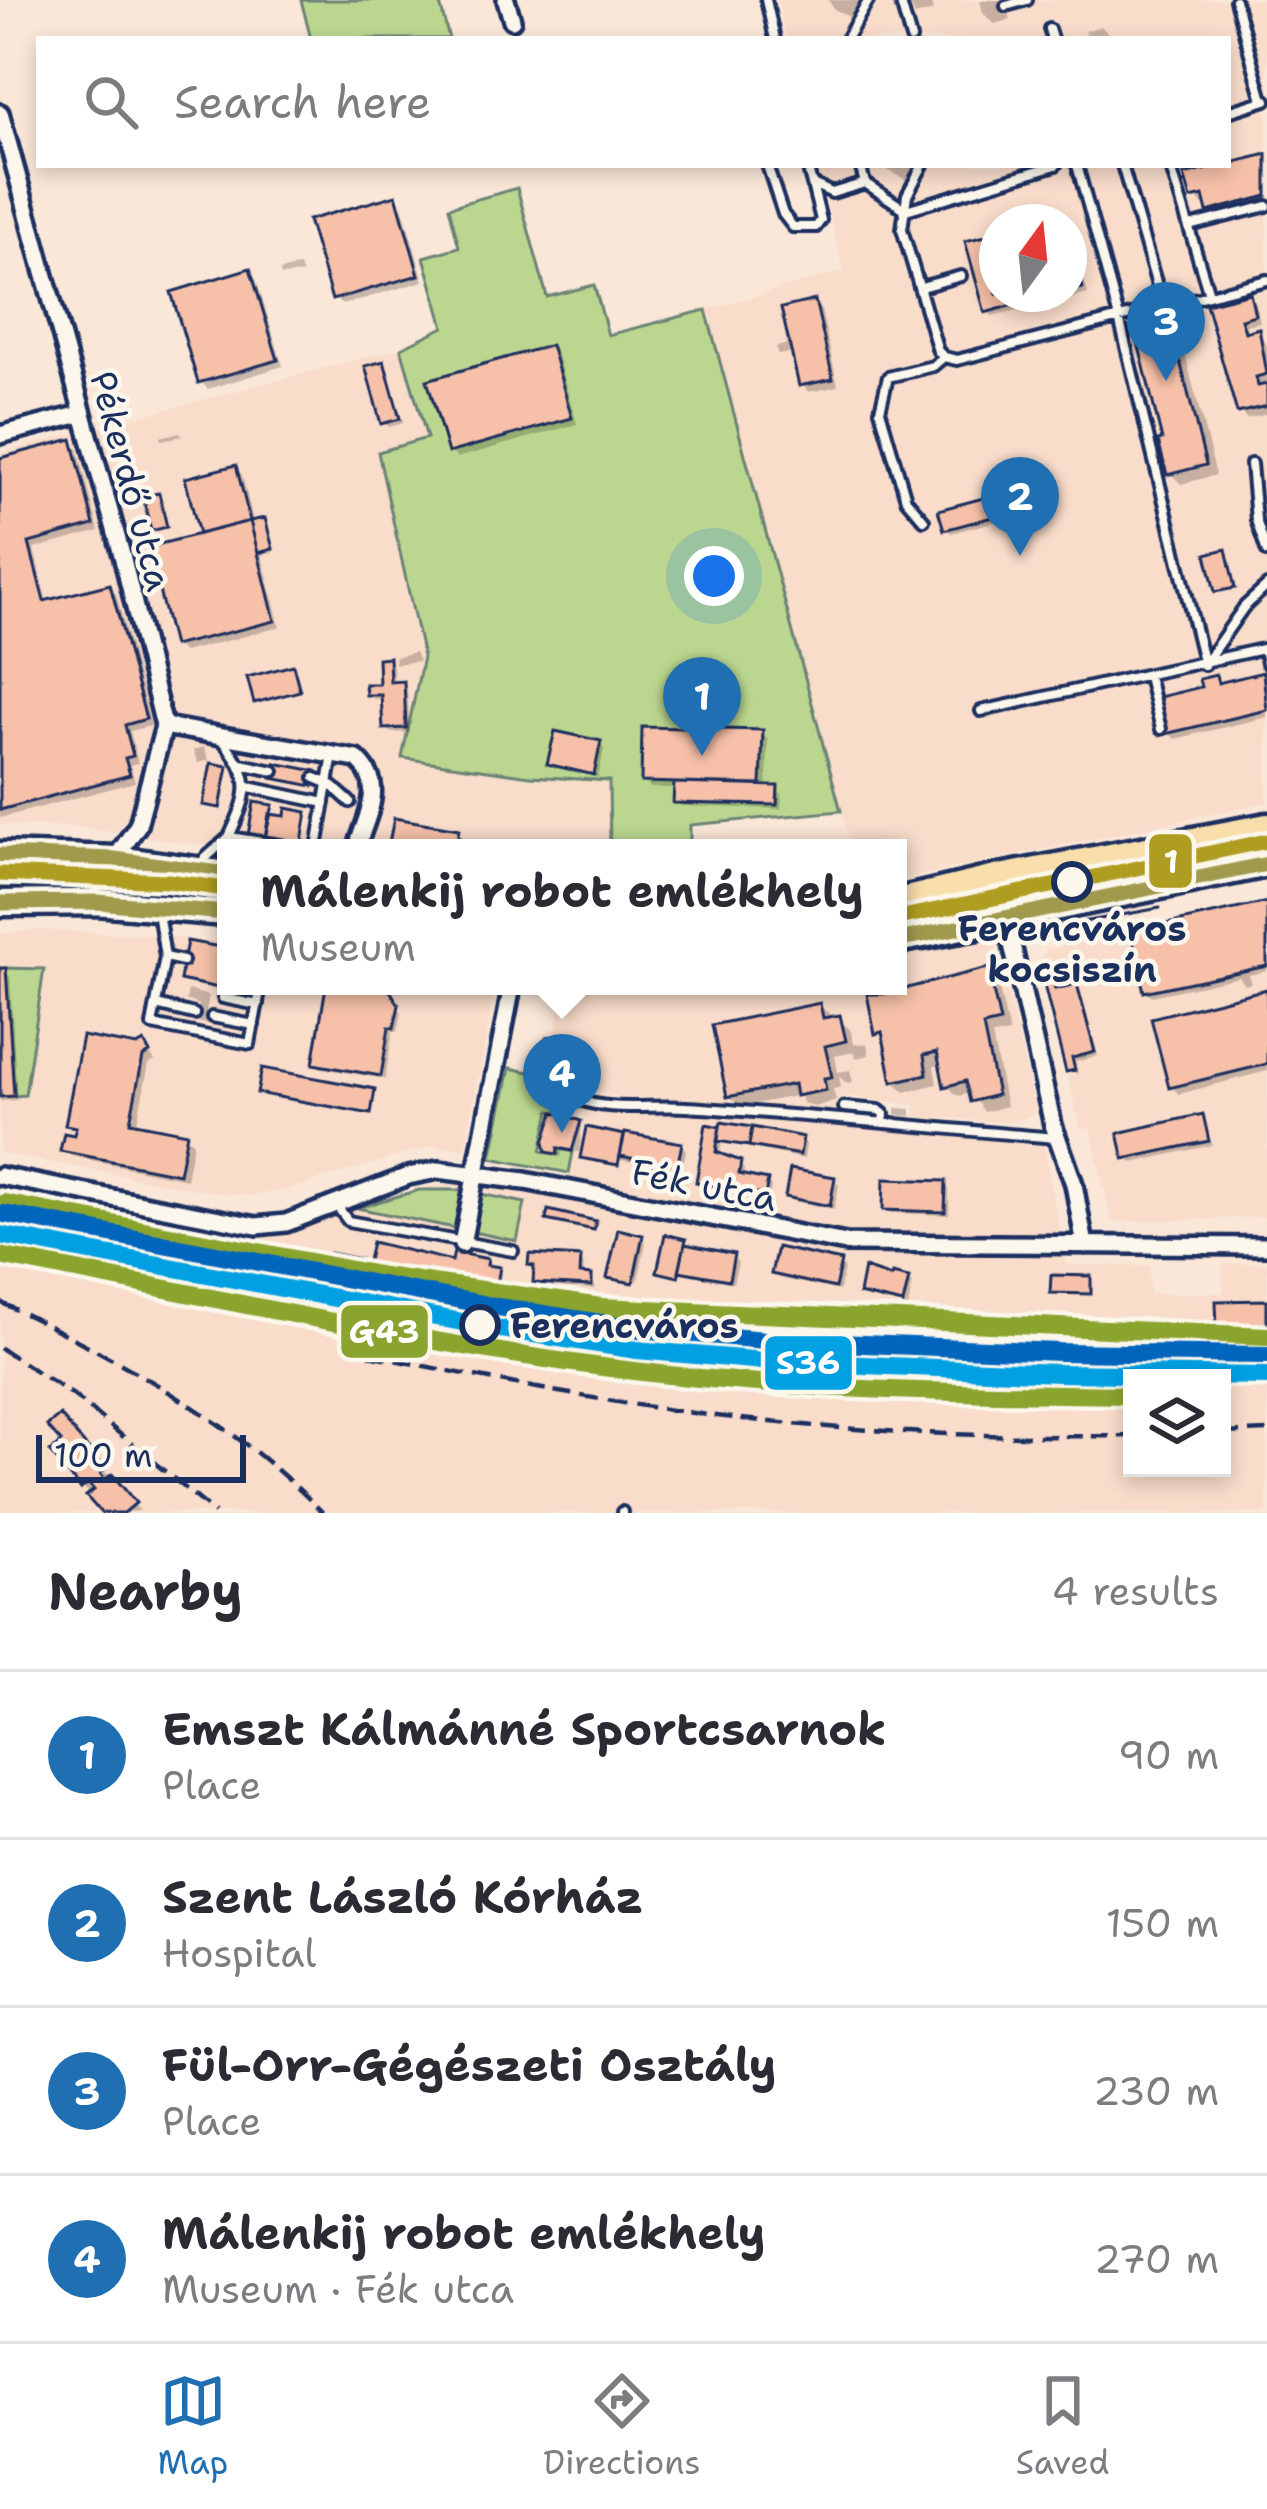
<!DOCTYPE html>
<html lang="en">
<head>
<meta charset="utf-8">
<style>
  body { margin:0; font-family:"Shantell Sans",sans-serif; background:#f7f7f7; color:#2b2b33 }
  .controls { position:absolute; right:36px; bottom:36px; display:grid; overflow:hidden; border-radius:0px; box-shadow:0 6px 18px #0003 }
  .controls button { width:108px; height:108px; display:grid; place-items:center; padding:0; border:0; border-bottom:3px solid #e1e1e2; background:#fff; color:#2b2b33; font:60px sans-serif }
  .compass { position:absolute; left:979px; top:204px; width:108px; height:108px; border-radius:50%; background:#fff; box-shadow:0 6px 18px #0003; rotate:15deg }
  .scale { position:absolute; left:36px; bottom:30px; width:210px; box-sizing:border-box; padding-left:12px; border:6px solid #1b2f5e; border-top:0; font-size:33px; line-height:42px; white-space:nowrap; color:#1b2f5e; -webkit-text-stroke:9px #fbf7ec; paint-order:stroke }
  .you { position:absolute; left:714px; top:576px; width:42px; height:42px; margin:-30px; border:9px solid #fff; border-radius:50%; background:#1a73e8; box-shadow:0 0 0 18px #1a73e833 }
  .badge { display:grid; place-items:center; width:78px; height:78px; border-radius:50%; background:#1f6fb2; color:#fff; font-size:39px; font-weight:700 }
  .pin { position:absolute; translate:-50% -99px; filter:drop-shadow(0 3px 6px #0008) }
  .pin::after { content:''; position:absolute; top:63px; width:42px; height:36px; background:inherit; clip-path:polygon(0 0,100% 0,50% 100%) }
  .popup { position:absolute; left:217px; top:839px; width:690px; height:156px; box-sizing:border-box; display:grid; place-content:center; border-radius:0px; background:#fff; filter:drop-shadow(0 3px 9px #0005); font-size:39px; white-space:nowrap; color:#7c7c81 }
  .popup b { font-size:45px; color:#2b2b33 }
  .popup::after { content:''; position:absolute; left:50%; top:100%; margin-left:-24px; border:24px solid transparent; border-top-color:#fff }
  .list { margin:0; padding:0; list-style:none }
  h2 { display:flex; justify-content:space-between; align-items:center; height:156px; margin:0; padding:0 48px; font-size:51px }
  h2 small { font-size:39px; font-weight:400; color:#7c7c81 }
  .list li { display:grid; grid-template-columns:78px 1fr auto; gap:36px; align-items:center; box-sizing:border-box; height:168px; padding:0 48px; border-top:3px solid #e1e1e2 }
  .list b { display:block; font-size:45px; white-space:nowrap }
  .list p { margin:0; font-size:39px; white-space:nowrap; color:#7c7c81 }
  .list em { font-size:39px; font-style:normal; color:#7c7c81 }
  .icon { flex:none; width:66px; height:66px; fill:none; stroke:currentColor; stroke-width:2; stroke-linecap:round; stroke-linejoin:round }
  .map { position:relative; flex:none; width:1267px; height:1513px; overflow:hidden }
  .search { position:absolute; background:#fff; box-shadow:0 6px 18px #0003; left:36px; right:36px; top:36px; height:132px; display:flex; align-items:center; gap:30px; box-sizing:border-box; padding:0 42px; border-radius:0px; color:#7c7c81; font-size:45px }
  .sheet { height:828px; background:#fff }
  nav { display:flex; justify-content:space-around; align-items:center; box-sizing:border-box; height:168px; border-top:3px solid #e1e1e2; background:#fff; font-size:33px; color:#7c7c81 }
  nav a { display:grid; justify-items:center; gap:6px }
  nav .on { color:#1f6fb2 }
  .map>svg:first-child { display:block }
  .built { fill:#f9dcca; fill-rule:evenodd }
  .green { fill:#bbd78f; stroke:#6b8376; stroke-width:3 }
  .shadow { fill:#0003 }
  .building { fill:#f7c1a9; stroke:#1b2f5e; stroke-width:3 }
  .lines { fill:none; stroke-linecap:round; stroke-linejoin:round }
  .service-casing { stroke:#1b2f5e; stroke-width:16 }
  .minor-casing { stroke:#1b2f5e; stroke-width:24 }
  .primary-casing { stroke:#1b2f5e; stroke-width:33 }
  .service { stroke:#fbf7ec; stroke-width:8 }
  .minor { stroke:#fbf7ec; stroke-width:15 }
  .primary { stroke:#f8deab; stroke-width:24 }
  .tram { stroke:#1b2f5e; stroke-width:3 }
  .rail { stroke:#1b2f5e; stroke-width:4.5; stroke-dasharray:18 9; stroke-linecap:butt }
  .bus-1-casing { stroke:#fbf7ec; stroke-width:24 }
  .bus-1 { stroke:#a19a4e; stroke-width:15 }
  .rail-1-casing { stroke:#fbf7ec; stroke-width:27 }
  .rail-2-casing { stroke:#fbf7ec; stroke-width:27 }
  .rail-3-casing { stroke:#fbf7ec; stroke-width:27 }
  .rail-4-casing { stroke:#fbf7ec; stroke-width:27 }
  .rail-1 { stroke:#00a0e3; stroke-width:18 }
  .rail-2 { stroke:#8ba42f; stroke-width:18 }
  .rail-3 { stroke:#8ba42f; stroke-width:18 }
  .rail-4 { stroke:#0065bd; stroke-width:18 }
  .tram-1-casing { stroke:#fbf7ec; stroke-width:24 }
  .tram-1 { stroke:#af9d21; stroke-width:15 }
  .stop-dot { fill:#fbf7ec; stroke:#1b2f5e; stroke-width:6 }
  .labels { text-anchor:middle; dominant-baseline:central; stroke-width:9; stroke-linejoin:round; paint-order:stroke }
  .street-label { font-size:36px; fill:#1b2f5e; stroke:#fbf7ec }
  .stop-label { font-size:36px; font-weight:bold; fill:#1b2f5e; stroke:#fbf7ec }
  .line-badge { stroke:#fbf7ec; stroke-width:4.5 }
  .badge-label { font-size:33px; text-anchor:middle; font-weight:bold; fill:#fff }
</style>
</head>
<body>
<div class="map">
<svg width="1267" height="1513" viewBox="0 0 1267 1513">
  <rect width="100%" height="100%" fill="#fae7d8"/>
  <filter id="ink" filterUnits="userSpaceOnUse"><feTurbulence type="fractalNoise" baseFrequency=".00833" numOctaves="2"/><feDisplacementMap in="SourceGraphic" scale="24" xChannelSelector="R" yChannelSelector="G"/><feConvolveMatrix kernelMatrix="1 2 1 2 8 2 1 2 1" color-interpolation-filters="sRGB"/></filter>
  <g filter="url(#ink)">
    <path class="built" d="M777 0H1267V802L898 880V848H851L706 310 844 271 817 165H1228V39H786ZM997 222H1069V294H997Z
      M401 348 427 438 379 453 423 657 402 757 530 776 610 781V848L226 849 78 827 0 825V453Z
      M1267 902V1217L1112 1222 1090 1128 1081 1129 1039 961 1046 950Z
      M37 930 154 935 226 944V986L495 988 465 1149 432 1146 285 1190 254 1195 224 1194 0 1153V934Z
      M993 934 1036 1112 1014 1122 915 1117V1105L843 1096 840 1113 621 1098 574 1084 560 1066 555 1039 563 986 600 990 898 986V952Z
      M585 1106 622 1113 708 1115 1042 1137 1066 1265 1149 1266 1150 1294 1223 1293 1222 1264 1267 1263V1513H0V1191L232 1238 296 1232 363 1200 436 1185H485L565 1198ZM1132 1378H1222V1468H1132Z"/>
    <path class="green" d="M301 0H439L449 39H311Z
      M517 188 547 297 594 285 608 335 706 310 841 811 690 825V848H610L609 781 530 776 402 758 423 657 378 452 427 438 401 348 444 327 424 257 459 247 449 207Z
      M6 968 44 969 25 1095 14 1096Z
      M510 1068 539 1074 556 1089 575 1098 571 1115 550 1111 541 1151 557 1155 559 1149 573 1152 569 1173 491 1158Z
      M419 1190H462L454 1228 357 1208Z
      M481 1194 525 1203 517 1241 473 1232Z"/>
    <path class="shadow" d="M828 0H870L858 22 834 9Z
      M908 0H930L933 11 915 16Z
      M980 0H1006L1011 20 994 24 983 13Z
      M1101 26 1113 39H1088L1085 31Z
      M1267 157V209L1220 221 1194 197Z
      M877 165H921L912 183Z
      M395 198 402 205 424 281 342 305 335 299Z
      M1069 232 1079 241 1075 248 1088 294 992 316 987 311 969 243 997 236V294H1069Z
      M299 266 303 274 281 276 280 271Z
      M249 272 256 279 283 366 208 389 201 382Z
      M1249 297 1256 304 1260 322 1246 325 1248 334 1258 332 1267 346V414L1247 419 1240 412 1209 307Z
      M814 303 821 310 838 386 809 392 802 385 794 352 778 355 776 347 792 343Z
      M1167 316 1178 327 1216 475 1181 484 1170 473 1166 442Z
      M550 348 557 355 577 424 457 458 450 451Z
      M383 365 388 369 403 423 389 427 384 422Z
      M180 432 182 436 161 440V437Z
      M71 443 78 449 99 531 34 549 47 603 109 587 116 594 151 726 130 731 138 763 130 765 135 782 0 818V461Z
      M235 468 242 475 254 524H266L274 552 262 555 280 627 183 652 176 645 203 536 188 480Z
      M1020 491 1029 513 951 533 947 529Z
      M415 652 419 661 395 664 394 657Z
      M388 660 393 665 394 685 403 684 407 689 410 732 391 733 386 728 384 698 374 699 369 694 383 686Z
      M1262 676 1267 680V717L1175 739 1168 732 1215 678 1221 685Z
      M761 733 768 740 767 788 782 793 781 809 681 806 676 802 677 788H651L644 781Z
      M600 744 604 749 598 778 556 768 551 763Z
      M204 747 209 760 198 763 193 750Z
      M226 768 222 808 209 806 207 804Z
      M458 832 465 839 463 848H391Z
      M1267 905V971L1249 975 1251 983 1245 985 1239 977 1152 996 1147 991Z
      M189 944 226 951V986H251L249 995 183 979Z
      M1048 970 1057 992 1076 987 1081 992 1098 1056 1075 1062 1078 1074 1069 1070Z
      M0 971 10 976 17 1100 0 1101Z
      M987 972 998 983 1009 1033 992 1036 1006 1106 984 1112 971 1093 958 1096 947 1086 943 1064 934 1066 937 1084 905 1092 894 1081 887 1041 878 1032Z
      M329 986 381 988 402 1012 398 1031H393L385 1079 321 1068 316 1063Z
      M188 990 209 996 206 1012 212 1013 210 1024 196 1022 199 1005 186 1000Z
      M1267 992V1071L1179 1094 1172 1087Z
      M819 1006 850 1029 854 1044H867L869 1055 856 1058 853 1052 835 1056 838 1072 850 1070 853 1082 846 1083 839 1076 841 1087 833 1089 836 1100 815 1107 803 1103 800 1095 741 1107 730 1096Z
      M144 1046 155 1061 149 1064 136 1127 186 1136 193 1143 186 1179 71 1156 64 1150 78 1131 68 1124Z
      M896 1108 911 1109V1116L896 1115Z
      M1202 1118 1212 1145 1132 1163 1127 1158Z
      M577 1120 582 1125 579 1152 562 1151 561 1157 554 1156 549 1151Z
      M709 1128 802 1139 806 1144 804 1159 722 1142 719 1157 739 1164 744 1169 743 1178 766 1182 771 1187 769 1198 704 1186 699 1181Z
      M589 1131 681 1145 686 1150 680 1180 659 1175 655 1165 585 1155Z
      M834 1180 839 1185 834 1209 793 1201 788 1196Z
      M945 1184 949 1189V1215L891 1213 886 1208Z
      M642 1238 646 1242 638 1281 612 1276Z
      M684 1242 686 1248 733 1257 738 1262 733 1283 687 1274 682 1269 680 1277 662 1274 660 1271Z
      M579 1260 584 1265 583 1278H591L596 1289 541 1287 536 1282 537 1270 531 1264Z
      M486 1261 488 1268 501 1273 497 1296 369 1269Z
      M839 1264 844 1269 839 1291 779 1278 775 1273Z
      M908 1280 912 1285 908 1307 867 1298 862 1293 893 1281Z
      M1267 1303V1333L1227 1335 1220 1328Z
      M66 1426 111 1479 140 1511 105 1513 54 1452 66 1443Z"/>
    <path class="building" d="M1267 154V196L1207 212 1203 196 1191 199 1184 175Z
      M396 195 419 275 332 300 308 220Z
      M1053 209 1057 222H1003Z
      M1069 228 1074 232 1069 239 1083 288 1069 291Z
      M994 234 997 294H1010L1013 305 985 313 965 241Z
      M250 268 278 360 198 383 171 292Z
      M1250 293 1255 315 1241 319 1245 332 1259 328 1267 374 1256 377 1258 386 1267 384V406L1237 413 1206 304Z
      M815 300 833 379 799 386 781 308Z
      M1168 313 1206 465 1167 475 1158 441 1162 440 1133 322Z
      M551 345 572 418 448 453 427 380Z
      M384 361 400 419 381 424 365 366Z
      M72 439 94 525 29 543 44 601 110 584 146 719 125 725 133 756 125 758 130 775 0 810V458Z
      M236 465 250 521 199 534 185 478Z
      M1021 488 1026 508 944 530 938 510Z
      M159 493 167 527 151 531 143 496Z
      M265 518 273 549 258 553 250 521Z
      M250 521 275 621 173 646 148 547Z
      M1226 549 1235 588 1215 592 1206 554Z
      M389 657 390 682 404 681 406 728 383 729 381 695H366L365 684H379L378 658Z
      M293 665 300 691 254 703 247 677Z
      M1263 672 1267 710 1165 734 1155 698 1201 687 1199 679 1216 675 1218 683Z
      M642 727 763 730 761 785 641 782Z
      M555 731 601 741 594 775 547 764Z
      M211 763 228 766 220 808 203 805Z
      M275 763 316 771 313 786 272 778Z
      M674 783 778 786 777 805 673 803Z
      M254 802 273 805 265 838 248 835Z
      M286 808 307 812 301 848H280L282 841 265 838 269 814 285 816Z
      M394 818 459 829 456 848H388Z
      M1267 902V966L1144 992 1131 932Z
      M187 941 226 948V986H234L233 991 180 980Z
      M1049 967 1055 989 1077 984 1095 1052 1072 1058 1075 1070 1066 1072 1040 969Z
      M0 968H6L14 1096 0 1097Z
      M988 968 1000 1022 983 1026 997 1095 970 1102 965 1081 944 1087 937 1052 924 1055 927 1074 892 1082 882 1032 875 1034 867 994H883Z
      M326 986H383L391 992 399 1005 394 1028 389 1027 381 1076 313 1064Z
      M1267 989V1064L1169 1088 1151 1018Z
      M820 1003 823 1018 840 1015 846 1041 825 1046 832 1077 824 1078 826 1090 796 1096 794 1084 727 1097 712 1025Z
      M82 1036 137 1046 144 1042 150 1053 143 1057 130 1122 187 1133 179 1174 60 1151 64 1133 74 1135 76 1127 65 1125Z
      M262 1068 375 1089 371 1114 257 1093Z
      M554 1112 581 1121 572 1151 558 1148 557 1154 546 1152 544 1142Z
      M1203 1114 1209 1141 1124 1159 1118 1133Z
      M721 1122 752 1127 749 1146 717 1141Z
      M706 1124 720 1127 716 1152 741 1161 739 1174 768 1180 765 1195 696 1182Z
      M586 1127 624 1135 618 1165 580 1158Z
      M752 1127 803 1137 800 1155 749 1146Z
      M625 1133 682 1143 675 1177 650 1172 652 1162 620 1156Z
      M790 1169 835 1177 830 1206 785 1197Z
      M884 1179 946 1181 945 1212 883 1210Z
      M12 1193 75 1206 72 1223 9 1210Z
      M75 1206 95 1210 91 1228 72 1223Z
      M548 1210 596 1221 594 1230 546 1220Z
      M618 1229 643 1235 633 1283 607 1278Z
      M665 1234 686 1239 678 1277 657 1272Z
      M372 1242 452 1261 454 1252 488 1259 487 1265 500 1267 495 1295 366 1270Z
      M685 1244 734 1254 729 1280 679 1271Z
      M777 1247 841 1261 835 1288 771 1274Z
      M330 1253 360 1259 357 1273 327 1268Z
      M529 1254 581 1257 580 1274 592 1275V1286L533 1283 534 1266 528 1265Z
      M864 1268 891 1277 892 1274 909 1278 903 1304 859 1294Z
      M1051 1275 1091 1276V1294L1050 1293Z
      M1267 1300V1327L1217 1329 1216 1301Z
      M60 1415 105 1469 100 1473 105 1480 112 1474 136 1503 124 1513H101L86 1496 94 1490 88 1483 81 1489 50 1452 61 1442 47 1426Z"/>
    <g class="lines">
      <g class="service-casing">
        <path id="service" d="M766 0 775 39
          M900 0 911 39
          M1235 0 1263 100
          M1006 6 1027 0
          M1049 29 1052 39
          M846 39 869 0
          M1228 112 1266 100
          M767 165 783 214 793 227H816L821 220 807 165
          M860 165 865 183 906 210 1056 165
          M923 165 907 195 902 229 938 351 944 357 957 360 1267 280
          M1077 165 1119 318 1204 665
          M1122 165 1163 306
          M1170 165 1209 294
          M813 184 832 193 865 183
          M1189 226 1267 206
          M921 287 961 276
          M1251 464 1256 520 1267 552
          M924 520 906 499 880 410 888 377 933 366 944 357
          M1264 649 1267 663
          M1205 663 1244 607 1267 586
          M1148 676 1161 729
          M981 711 1267 648
          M222 739C254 780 250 791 229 837
          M241 764 274 771
          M315 778 330 784 350 802
          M249 787 325 803
          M317 848 333 755
          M198 865 229 837 281 845
          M158 912 165 957 183 961
          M165 957 152 1025 250 1044 261 986
          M225 989 223 998 258 1005
          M156 1005 194 1014
          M212 1017 254 1025
          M550 1043C548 1065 555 1087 576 1098 607 1113 653 1104 687 1107 810 1115 933 1128 1056 1138
          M844 1107 879 1110 884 1114 883 1123
          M336 1205 348 1221 513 1251
          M622 1513V1512"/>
      </g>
      <g class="minor-casing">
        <path id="minor" d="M506 0 512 20
          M0 113 122 555 164 726 138 825 115 859
          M0 435 81 414
          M164 726 357 759C387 786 366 815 357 848
          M1006 918 1053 1125 1074 1184 1085 1245
          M0 1176 256 1226 286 1223 408 1176 438 1170 525 1181 846 1243 1267 1246
          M462 1244 512 986"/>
      </g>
      <g class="primary-casing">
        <path id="primary" d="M0 855 115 859 226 874
          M898 901 1000 877 1267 826
          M0 903 97 902 226 913
          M898 940 1267 864"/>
      </g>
      <use href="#service" class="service"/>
      <use href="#minor" class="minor"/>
      <use href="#primary" class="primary"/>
      <path class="tram" d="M898 946 924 951 1160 908"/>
      <path class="rail" d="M0 1255 374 1326
        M459 1300 679 1324 1267 1347
        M0 1302C118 1359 231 1418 323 1513
        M0 1348 72 1394 215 1513
        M369 1355C465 1374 560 1394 657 1408 813 1431 974 1438 1132 1436
        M1222 1433 1267 1431"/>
      <g class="bus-1-casing">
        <path id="bus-1" d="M0 855 115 859 226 874
          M0 903 97 902 226 913
          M898 940 1267 864"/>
      </g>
      <use href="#bus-1" class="bus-1"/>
      <g class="rail-1-casing">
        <path id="rail-1" d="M0 1235 494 1328 637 1350 764 1361 1059 1373 1267 1376"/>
      </g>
      <g class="rail-2-casing">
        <path id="rail-2" d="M0 1256C210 1296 421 1345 634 1371 798 1391 967 1393 1132 1395"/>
      </g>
      <g class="rail-3-casing">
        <path id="rail-3" d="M4 1203 383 1276 601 1307 1267 1336"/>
      </g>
      <g class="rail-4-casing">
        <path id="rail-4" d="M4 1214 498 1307 640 1329 765 1340 1060 1352 1267 1355"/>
      </g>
      <use href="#rail-1" class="rail-1"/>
      <use href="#rail-2" class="rail-2"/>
      <use href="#rail-3" class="rail-3"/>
      <use href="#rail-4" class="rail-4"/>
      <g class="tram-1-casing">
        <path id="tram-1" d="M0 874 168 881 226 889
          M898 918 1267 841"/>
      </g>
      <use href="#tram-1" class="tram-1"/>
    </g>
  </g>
  <g class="stop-dot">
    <circle cx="1072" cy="882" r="18"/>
    <circle cx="480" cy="1325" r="18"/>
  </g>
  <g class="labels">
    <g class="street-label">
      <text transform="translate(131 481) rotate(75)">Pékerdő utca</text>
      <text transform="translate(704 1185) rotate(11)">Fék utca</text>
    </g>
    <g class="stop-label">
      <text x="1072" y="928">Ferencváros<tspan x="1072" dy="41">kocsiszín</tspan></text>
      <text x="510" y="1325" text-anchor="start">Ferencváros</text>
    </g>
  </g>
  <g class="line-badge">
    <rect x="1147" y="832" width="47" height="58" rx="12" fill="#af9d21"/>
    <rect x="339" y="1303" width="91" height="57" rx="12" fill="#8ba42f"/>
    <rect x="763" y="1334" width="91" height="58" rx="12" fill="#00a0e3"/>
  </g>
  <g class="badge-label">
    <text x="1171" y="873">1</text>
    <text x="384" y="1343">G43</text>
    <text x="808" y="1374">S36</text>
  </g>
</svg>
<div class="controls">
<button><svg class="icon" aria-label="layers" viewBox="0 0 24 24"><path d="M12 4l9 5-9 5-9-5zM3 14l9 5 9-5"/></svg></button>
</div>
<svg class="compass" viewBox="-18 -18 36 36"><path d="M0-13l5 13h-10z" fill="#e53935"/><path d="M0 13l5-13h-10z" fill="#7c7c81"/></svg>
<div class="scale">100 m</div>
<div class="you"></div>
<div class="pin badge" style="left:702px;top:756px">1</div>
<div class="pin badge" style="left:1020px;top:556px">2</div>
<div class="pin badge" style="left:1166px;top:381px">3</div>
<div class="pin badge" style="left:562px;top:1133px">4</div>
<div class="popup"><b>Málenkij robot emlékhely</b>Museum</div>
<div class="search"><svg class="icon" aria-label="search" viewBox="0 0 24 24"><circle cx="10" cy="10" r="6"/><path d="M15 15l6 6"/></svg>Search here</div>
</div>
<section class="sheet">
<h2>Nearby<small>4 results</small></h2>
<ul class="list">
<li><span class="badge">1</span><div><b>Emszt Kálmánné Sportcsarnok</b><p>Place</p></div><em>90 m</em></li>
<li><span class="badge">2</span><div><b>Szent László Kórház</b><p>Hospital</p></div><em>150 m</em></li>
<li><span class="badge">3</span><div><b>Fül-Orr-Gégészeti Osztály</b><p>Place</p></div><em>230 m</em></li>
<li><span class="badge">4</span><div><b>Málenkij robot emlékhely</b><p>Museum · Fék utca</p></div><em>270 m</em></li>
</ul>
</section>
<nav>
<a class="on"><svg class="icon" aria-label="map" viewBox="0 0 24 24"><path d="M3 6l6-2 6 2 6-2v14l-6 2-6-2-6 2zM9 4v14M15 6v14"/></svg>Map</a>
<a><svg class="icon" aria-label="directions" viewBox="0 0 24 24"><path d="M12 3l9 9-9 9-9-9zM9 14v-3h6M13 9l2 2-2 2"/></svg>Directions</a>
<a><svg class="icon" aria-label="saved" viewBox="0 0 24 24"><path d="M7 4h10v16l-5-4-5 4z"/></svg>Saved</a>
</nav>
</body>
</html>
